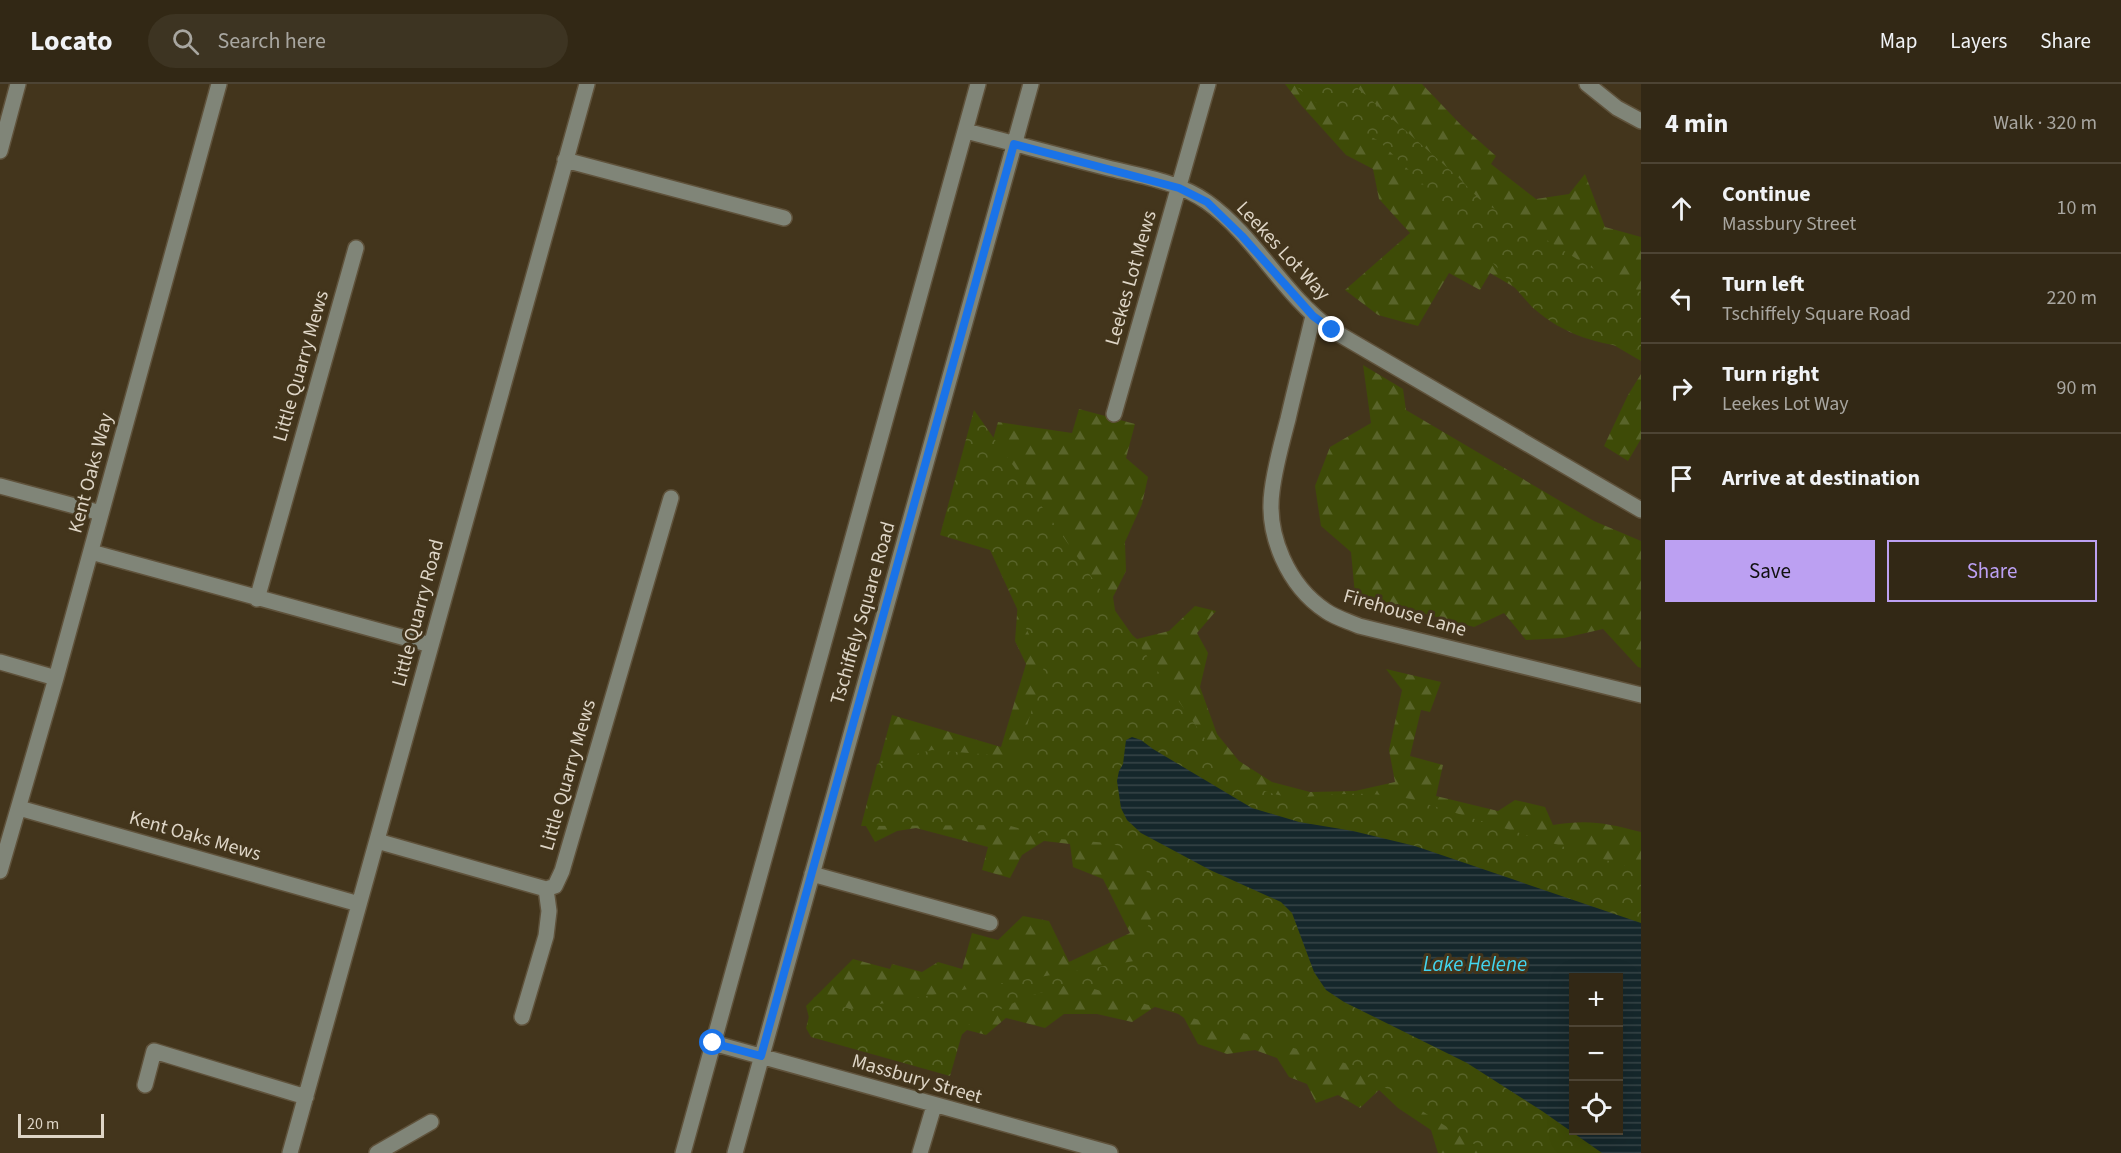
<!DOCTYPE html>
<html lang="en">
<head>
<meta charset="utf-8">
<style>
  body { margin:0; font-family:"Source Sans 3",sans-serif; background:#3d3422; color:#f1f3f6 }
  .controls { position:absolute; right:18px; bottom:18px; display:grid; overflow:hidden; border-radius:0px; box-shadow:0 6px 24px #0002 }
  .controls button { width:54px; height:54px; display:grid; place-items:center; padding:0; border:0; border-bottom:2px solid #4d4434; background:#322815; color:#f1f3f6; font:30px sans-serif }
  .scale { position:absolute; left:18px; bottom:15px; width:86px; box-sizing:border-box; padding-left:6px; border:3px solid #ded5c6; border-top:0; font-size:16px; line-height:21px; white-space:nowrap; color:#ded5c6; -webkit-text-stroke:4px #43351c; paint-order:stroke }
  .stop { position:absolute; width:18px; height:18px; margin:-14px; border:4px solid #1a73e8; border-radius:50%; background:#fff }
  .stop.end { background:#1a73e8; border-color:#fff; box-shadow:0 2px 6px #0008 }
  .list { margin:0; padding:0; list-style:none }
  h2 { display:flex; justify-content:space-between; align-items:center; height:78px; margin:0; padding:0 24px; font-size:26px }
  h2 small { font-size:20px; font-weight:400; color:#a8a6a0 }
  .list li { display:grid; grid-template-columns:39px 1fr auto; gap:18px; align-items:center; box-sizing:border-box; height:90px; padding:0 24px; border-top:2px solid #4d4434 }
  .list b { display:block; font-size:22px; white-space:nowrap }
  .list p { margin:0; font-size:20px; white-space:nowrap; color:#a8a6a0 }
  .list em { font-size:20px; font-style:normal; color:#a8a6a0 }
  .actions { display:flex; gap:12px; padding:18px 24px }
  .actions a { flex:1; padding:14px 0; border:2px solid #bca0f2; border-radius:0px; text-align:center; font-size:21px; color:#bca0f2 }
  .actions .main { background:#bca0f2; color:#111 }
  .icon { flex:none; width:33px; height:33px; fill:none; stroke:currentColor; stroke-width:2; stroke-linecap:round; stroke-linejoin:round }
  .map { position:relative; flex:none; width:1641px; height:1069px; overflow:hidden }
  header { display:flex; align-items:center; gap:36px; box-sizing:border-box; height:84px; padding:0 30px; background:#322815; border-bottom:2px solid #4d4434 }
  header strong { font-size:28px }
  nav { display:flex; gap:33px; margin-inline-start:auto; font-size:21px }
  .search { width:420px; height:54px; background:#3d3422; display:flex; align-items:center; gap:15px; box-sizing:border-box; padding:0 21px; border-radius:33px; color:#a8a6a0; font-size:22px }
  main { display:flex }
  aside { flex:1; background:#322815 }
  .map>svg:first-child { display:block }
  .forest { fill:url(#forest-firs) }
  .park { fill:url(#park-crowns); fill-rule:evenodd }
  .water { fill:url(#water-rules); fill-rule:evenodd }
  .lines { fill:none; stroke-linecap:round; stroke-linejoin:round }
  .minor-casing { stroke:#5f523b; stroke-width:18 }
  .minor { stroke:#808578; stroke-width:15 }
  .route { stroke:#1a73e8; stroke-width:8 }
  .labels { text-anchor:middle; dominant-baseline:central; stroke-width:6; stroke-linejoin:round; paint-order:stroke }
  .street-label { font-size:20px; fill:#ded5c6; stroke:#43351c }
  .water-label { font-size:21px; font-style:italic; fill:#43d4ee; stroke:#43351c }
</style>
</head>
<body>
<header>
<strong>Locato</strong>
<div class="search"><svg class="icon" aria-label="search" viewBox="0 0 24 24"><circle cx="10" cy="10" r="6"/><path d="M15 15l6 6"/></svg>Search here</div>
<nav><a>Map</a><a>Layers</a><a>Share</a></nav>
</header>
<main>
<div class="map">
<svg width="1641" height="1069" viewBox="0 0 1641 1069">
  <defs>
    <pattern id="forest-firs" width="22" height="20" patternUnits="userSpaceOnUse" patternTransform="scale(1.5)"><rect width="22" height="20" fill="#3e4b07"/><path d="M5 1l3.5 6h-7zM16 11l3.5 6h-7z" fill="#59642a"/></pattern>
    <pattern id="park-crowns" width="20" height="18" patternUnits="userSpaceOnUse" patternTransform="scale(1.5)"><rect width="20" height="18" fill="#3e4b07"/><path d="M2 6a3 3 0 1 1 6 0M12 15a3 3 0 1 1 6 0" fill="none" stroke="#59642a"/></pattern>
    <pattern id="water-rules" width="6" height="5" patternUnits="userSpaceOnUse" patternTransform="scale(1.5)"><rect width="6" height="5" fill="#15272b"/><path d="M0 2.5h6" fill="none" stroke="#374548"/></pattern>
  </defs>
  <rect width="100%" height="100%" fill="#43351c"/>
  <path class="forest" d="M1285 0H1422L1461 41 1496 72 1491 80 1536 115 1569 110 1585 90 1605 143 1641 153V277L1490 189 1480 206 1449 189 1418 242 1378 231 1345 206 1410 149 1379 115 1373 85 1346 71 1301 21Z
    M1363 281 1403 305 1406 326 1594 437 1641 457V584L1638 583 1603 545 1564 554 1526 556 1504 529 1474 543 1355 511 1351 468 1321 442 1315 402 1330 363 1371 339Z
    M1641 290V355L1628 377 1604 362 1628 311Z
    M1079 325 1135 340 1126 374 1148 393 1142 420 1125 458 1126 487 1113 513 1117 539 1137 555 1169 547 1195 522 1216 527 1197 549 1208 569 1200 603 1217 650 1239 677 1272 698 1310 708 1355 707 1395 698 1389 666 1402 606 1386 585 1441 598 1430 628 1421 626 1410 672 1443 681 1436 712 1498 727 1515 716 1545 723 1553 741C1588 735 1607 739 1641 748V835L1303 734 1592 1069H1438L1431 1046 1398 1024 1379 1006 1360 1024 1338 1011 1316 1019 1307 1000 1289 993 1277 974 1255 966 1227 970 1198 960 1184 934 1162 918 1132 938 1097 930H1064L1045 944 1006 934 986 951 967 946 945 966 813 949 806 922 853 875 890 885 892 880 922 888 938 878 962 885 972 849 998 856 1023 832 1049 837 1069 878 1130 849 1103 795 1073 783 1070 760 1044 757 1022 771 1010 794 982 786 988 763 916 744 897 747 875 758 863 737 892 631 1001 663 1026 580 1015 557 1019 504 1002 464 965 452 998 338 1072 349Z"/>
  <path class="park" d="M1293 0H1353L1459 94 1483 119 1507 131 1588 182 1641 208V266C1597 259 1566 253 1532 223L1421 98 1379 57 1334 33Z
    M974 326 1218 673C1239 696 1266 714 1299 713 1315 713 1330 710 1346 710 1368 709 1390 711 1411 715L1641 787V1069H1488L1348 980 1074 899 1026 913 964 943 950 992 811 953 806 944 814 913 850 925 1134 877 1156 822V811L1154 801 1143 781 1137 774 1119 762 1108 759 1060 755 1007 741 861 742 877 680 932 666 1018 673 1044 583 990 466 940 451ZM1574 894H1618V1046H1574Z"/>
  <path class="water" d="M1132 653 1141 656 1153 665 1252 724 1299 738 1353 747 1415 762 1641 839V1069H1602L1542 1027 1467 979 1344 918 1326 906 1314 888 1292 829 1281 818 1210 786 1141 749 1127 736 1121 724 1117 697 1119 687 1123 680 1126 656ZM1574 894H1618V1046H1574Z"/>
  <g class="lines">
    <g class="minor-casing">
      <path id="minor" d="M1587 0 1617 24 1641 37
        M966 47C1013 59 1060 72 1108 84 1141 92 1179 98 1207 118 1256 153 1283 211 1332 246L1641 426
        M0 67 18 0
        M565 76 784 134
        M1313 232C1305 266 1296 300 1288 335 1282 358 1275 382 1272 407 1266 451 1288 502 1326 527 1336 534 1348 537 1359 542L1641 611
        M1114 330 1208 0
        M0 402 101 429
        M91 468 431 561
        M257 515 356 164
        M0 578 56 594
        M19 724 359 820
        M377 757 546 805 555 802 562 787 671 414
        M0 787 56 594 219 0
        M812 790 990 839
        M522 933 546 852 549 827 546 805
        M713 959 1110 1069
        M145 1001 154 967 306 1013
        M290 1069 587 0
        M377 1069 431 1038
        M683 1069 978 0
        M735 1069 1031 0
        M920 1069 934 1022"/>
    </g>
    <use href="#minor" class="minor"/>
  </g>
  <g class="lines">
    <path class="route" d="M713 959 761 972 1014 60 1179 104 1207 118 1242 152 1313 232 1332 246"/>
  </g>
  <g class="labels">
    <g class="street-label">
      <text transform="translate(1283 167) rotate(47)">Leekes Lot Way</text>
      <text transform="translate(1131 194) rotate(-74)">Leekes Lot Mews</text>
      <text transform="translate(301 282) rotate(-74)">Little Quarry Mews</text>
      <text transform="translate(91 389) rotate(-75)">Kent Oaks Way</text>
      <text transform="translate(418 529) rotate(-75)">Little Quarry Road</text>
      <text transform="translate(863 529) rotate(-74)">Tschiffely Square Road</text>
      <text transform="translate(1405 529) rotate(16)">Firehouse Lane</text>
      <text transform="translate(568 691) rotate(-74)">Little Quarry Mews</text>
      <text transform="translate(195 752) rotate(16)">Kent Oaks Mews</text>
      <text transform="translate(917 995) rotate(16)">Massbury Street</text>
    </g>
    <g class="water-label">
      <text x="1475" y="880">Lake Helene</text>
    </g>
  </g>
</svg>
<div class="controls">
<button>+</button>
<button>−</button>
<button><svg class="icon" aria-label="locate" viewBox="0 0 24 24"><circle cx="12" cy="12" r="6"/><path d="M12 2v4M12 18v4M2 12h4M18 12h4"/></svg></button>
</div>
<div class="scale">20 m</div>
<div class="stop" style="left:713px;top:959px"></div>
<div class="stop end" style="left:1332px;top:246px"></div>
</div>
<aside>
<h2>4 min<small>Walk · 320 m</small></h2>
<ul class="list">
<li><svg class="icon" aria-label="ahead" viewBox="0 0 24 24"><path d="M12 20V5M6 11l6-6 6 6"/></svg><div><b>Continue</b><p>Massbury Street</p></div><em>10 m</em></li>
<li><svg class="icon" aria-label="left" viewBox="0 0 24 24"><path d="M17 20v-9H6M10 6l-5 5 5 5"/></svg><div><b>Turn left</b><p>Tschiffely Square Road</p></div><em>220 m</em></li>
<li><svg class="icon" aria-label="right" viewBox="0 0 24 24"><path d="M7 20v-9h11M14 6l5 5-5 5"/></svg><div><b>Turn right</b><p>Leekes Lot Way</p></div><em>90 m</em></li>
<li><svg class="icon" aria-label="arrive" viewBox="0 0 24 24"><path d="M6 21V4h12l-3 4 3 4H6"/></svg><div><b>Arrive at destination</b></div></li>
</ul>
<div class="actions"><a class="main">Save</a><a>Share</a></div>
</aside>
</main>
</body>
</html>
